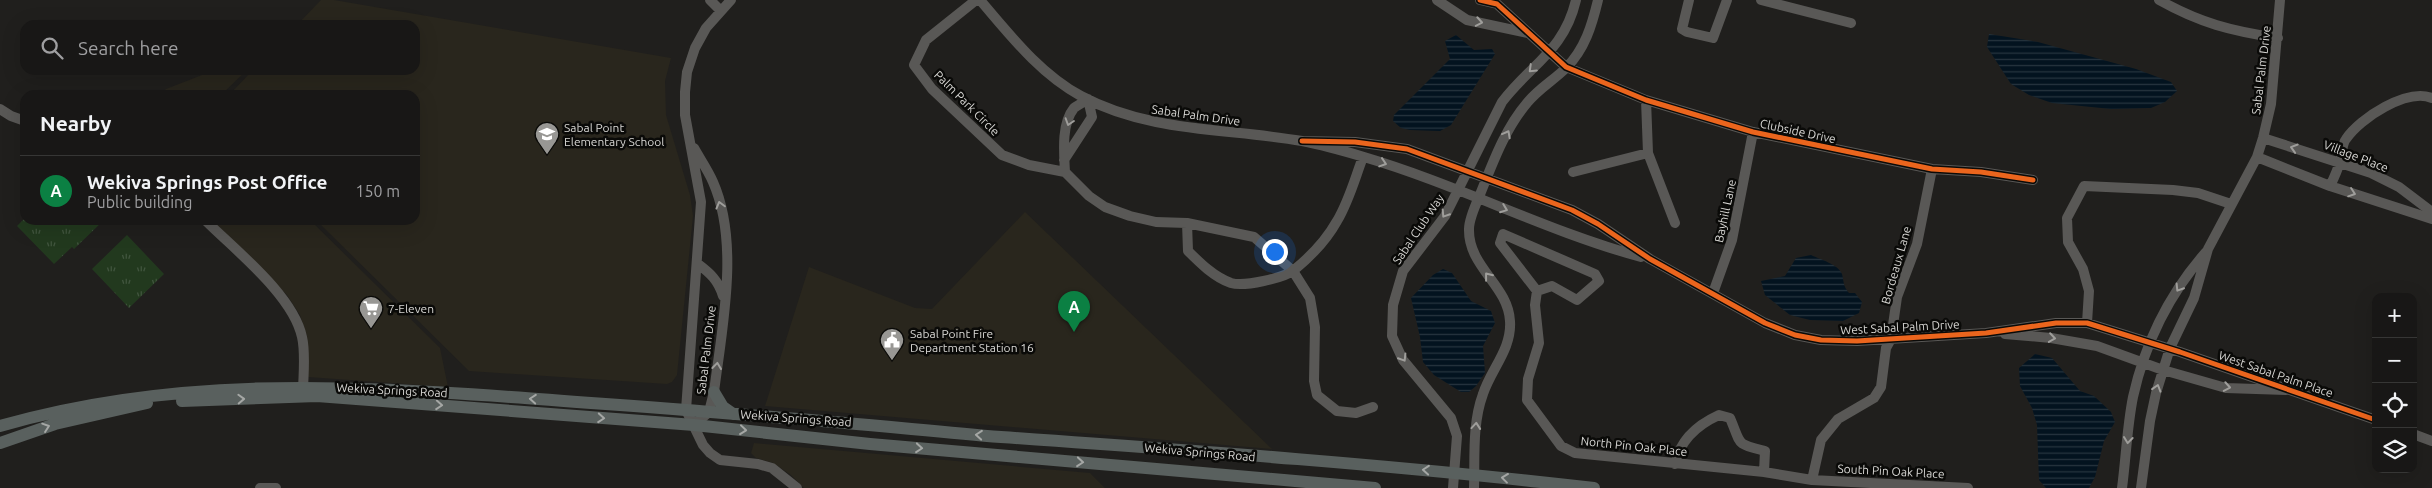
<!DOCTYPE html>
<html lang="en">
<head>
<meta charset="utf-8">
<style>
  body { margin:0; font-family:Ubuntu,sans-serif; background:#252423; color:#f1f3f6 }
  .controls { position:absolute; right:15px; bottom:15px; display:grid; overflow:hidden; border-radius:10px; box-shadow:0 5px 20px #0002 }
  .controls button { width:45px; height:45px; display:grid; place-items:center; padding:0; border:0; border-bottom:1px solid #363635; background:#181716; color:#f1f3f6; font:25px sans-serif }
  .you { position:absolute; left:1274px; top:251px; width:18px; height:18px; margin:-12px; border:4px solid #fff; border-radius:50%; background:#1a73e8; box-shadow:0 0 0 8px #1a73e833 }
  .badge { display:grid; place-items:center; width:32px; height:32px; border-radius:50%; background:#0b8043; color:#fff; font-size:16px; font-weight:700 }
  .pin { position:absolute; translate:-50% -41px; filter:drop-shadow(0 1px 2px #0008) }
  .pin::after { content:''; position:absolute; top:26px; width:18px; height:15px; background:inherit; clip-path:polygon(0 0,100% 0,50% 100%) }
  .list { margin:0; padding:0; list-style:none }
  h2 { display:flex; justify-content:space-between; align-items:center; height:65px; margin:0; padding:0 20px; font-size:21px }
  h2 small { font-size:16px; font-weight:400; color:#9f9fa1 }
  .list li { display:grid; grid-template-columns:32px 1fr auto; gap:15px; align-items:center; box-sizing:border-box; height:70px; padding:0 20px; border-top:1px solid #363635 }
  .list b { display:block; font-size:19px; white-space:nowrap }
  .list p { margin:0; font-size:16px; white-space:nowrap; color:#9f9fa1 }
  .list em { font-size:16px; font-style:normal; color:#9f9fa1 }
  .icon { flex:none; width:28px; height:28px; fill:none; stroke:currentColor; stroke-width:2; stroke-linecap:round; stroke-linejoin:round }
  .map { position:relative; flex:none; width:2432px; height:488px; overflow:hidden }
  .search { position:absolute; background:#181716; box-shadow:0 5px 20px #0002; left:20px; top:20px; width:400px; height:55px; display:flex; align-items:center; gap:12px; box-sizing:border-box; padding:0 18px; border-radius:15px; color:#9f9fa1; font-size:19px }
  .panel { position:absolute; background:#181716; box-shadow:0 5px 20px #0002; left:20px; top:90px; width:400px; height:135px; border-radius:15px }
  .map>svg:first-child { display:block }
  .built { fill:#29261d }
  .park { fill:url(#park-tufts) }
  .water { fill:url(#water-rules) }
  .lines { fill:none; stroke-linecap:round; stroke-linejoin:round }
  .minor { stroke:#595856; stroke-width:10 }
  .major { stroke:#59605e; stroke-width:12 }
  .cycleway-casing { stroke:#0a0a08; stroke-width:8 }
  .cycleway { stroke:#eb651d; stroke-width:5 }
  .oneway { stroke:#9f9e9b }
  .oneway2 { stroke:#a5a7a5 }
  .labels { text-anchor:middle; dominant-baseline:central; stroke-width:5; stroke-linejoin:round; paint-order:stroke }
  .street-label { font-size:12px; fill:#d8d7d4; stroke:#0a0a08 }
  .poi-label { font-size:12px; fill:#d8d7d4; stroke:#0a0a08; text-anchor:start }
</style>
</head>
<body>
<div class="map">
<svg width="2432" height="488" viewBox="0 0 2432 488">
  <defs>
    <pattern id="park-tufts" width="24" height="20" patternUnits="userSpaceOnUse" patternTransform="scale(1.25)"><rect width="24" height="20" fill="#22391e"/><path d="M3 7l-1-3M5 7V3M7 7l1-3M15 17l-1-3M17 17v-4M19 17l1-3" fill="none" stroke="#41553e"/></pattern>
    <pattern id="water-rules" width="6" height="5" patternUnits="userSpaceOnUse" patternTransform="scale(1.25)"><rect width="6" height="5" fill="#03131f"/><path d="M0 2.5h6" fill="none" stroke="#27353f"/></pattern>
  </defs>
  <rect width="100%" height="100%" fill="#201f1d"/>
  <path class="built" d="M321 0H334L671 58 665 81 666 115 690 195 693 216 677 375 672 382 667 384 469 371 316 220H415V95H229L253 70H415V25H297Z
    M215 70H247L221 95H160L166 89Z
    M1025 212 1272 449 765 406 809 267 915 308 932 309Z
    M212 220H310L440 348 448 387 308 377 307 336 300 315 287 295Z
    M754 443 1090 473 1105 488H804L791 475 773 463 756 458 751 453Z"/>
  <path class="park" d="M25 218V220H104L74 249 72 247 54 264 17 226Z
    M127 235 164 274 129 308 92 269Z"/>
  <path class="water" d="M1989 34 2038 42 2136 69 2171 82 2177 91 2165 102 2151 108 2111 109 2052 103 2029 95 2011 84 1987 47Z
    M1456 35 1474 50 1492 49 1495 54 1451 125 1440 131 1410 130 1401 128 1393 121 1394 115 1450 59 1445 41Z
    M1811 255C1821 260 1838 264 1842 274 1844 282 1843 286 1849 293H1855L1862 302 1859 313 1843 321 1810 320 1790 315 1765 295 1761 281 1785 276 1796 258Z
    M1443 269 1452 273 1471 301 1491 311 1495 323 1483 346 1485 373 1476 386 1469 392H1461L1434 375 1423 362 1420 337 1411 298 1433 275Z
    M2035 354 2052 358 2080 391 2094 396 2111 412 2115 422 2104 441 2095 477 2089 488H2046L2039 480 2037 425 2032 408 2020 386 2019 368Z"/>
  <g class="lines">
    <path class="minor" d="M710 0 720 10
      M731 0 706 28 695 48 687 72 685 92V115L701 202 686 410 703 445 710 453 720 460 758 464 772 468 797 488
      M976 0 926 40 914 65 932 89 1002 155 1029 165 1065 172
      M980 0C1010 35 1040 74 1081 96 1150 133 1228 128 1302 141 1323 145 1344 151 1364 157 1459 185 1546 231 1641 257
      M1437 0 1467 20 1528 33
      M1480 0 1497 4 1566 67 1646 100 1753 132 1932 169 1981 172 2033 180
      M1689 0 1682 29 1687 32 1713 38 1727 0
      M1761 0 1851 23
      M2159 0C2200 23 2231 31 2278 38
      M1646 100 1648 153 1675 223
      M0 109 11 116 25 121
      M2263 138 2371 173 2399 187 2432 212
      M1302 141 1355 142 1407 149 1572 210 1598 224 1650 259 1765 323 1795 335 1821 340 1857 341 1986 333 2056 323H2087L2180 352 2376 420
      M694 148C700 159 708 170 713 182 740 243 722 328 714 392L709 412 694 425
      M2257 157 2330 186 2432 219
      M1064 160 1092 117 1088 99C1084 102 1078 105 1074 108 1061 124 1064 153 1065 172
      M1065 172 1089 196 1105 207 1130 216 1156 222 1187 223 1254 237 1293 271 1310 298 1315 327 1314 381 1317 395 1337 411 1356 413 1373 407
      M1573 172 1648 153
      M2330 186C2334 178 2338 169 2340 161 2342 154 2342 144 2346 139 2360 118 2407 88 2432 98
      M205 220C235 250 293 295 302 337 306 354 303 376 303 394
      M1187 223 1188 251C1200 263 1214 277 1231 283 1244 287 1284 278 1294 270 1310 257 1327 239 1337 221 1349 201 1355 178 1363 157
      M1503 234 1595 274 1599 281 1577 300 1552 286 1537 291 1500 243Z
      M698 264C710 273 718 280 723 296
      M1537 291 1535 305 1539 343 1528 379 1527 400 1561 446 1575 453 1764 472 1812 480 1968 488
      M1713 293 1732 240 1753 132
      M2087 323 2089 291 2083 269 2068 242 2067 218 2084 186 2173 190 2198 193 2231 204
      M2005 334 2051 338 2097 346 2163 370 2226 388 2286 390
      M2413 434 2432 441
      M1675 464C1680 440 1697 425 1719 415L1730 418C1742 446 1735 443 1765 451L1764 472
      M1812 480 1821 440 1838 419 1874 398 1881 387 1886 348 1891 339 1897 297 1917 244 1932 169
      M260 488H276
      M1453 488 1457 436 1451 418 1403 360 1392 336 1393 305 1403 271 1445 216 1502 102C1531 64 1564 51 1576 0
      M1474 488C1475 457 1472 424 1483 394 1491 369 1512 349 1510 321 1508 285 1468 267 1469 229 1469 220 1475 206 1479 197 1492 165 1504 130 1527 103 1538 89 1554 80 1566 68 1585 49 1592 25 1598 0
      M2122 488C2126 458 2127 427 2133 397 2145 343 2170 293 2206 252
      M2141 488 2150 421 2156 393 2170 348 2194 298 2208 249 2257 157 2263 138 2271 104 2280 0"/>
    <path class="major" d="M714 392 723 407 733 414
      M182 401 317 396 694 425 870 444 1375 488
      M0 426C171 377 336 385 511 397 602 404 693 410 784 418 856 423 928 431 1001 437 1199 451 1397 465 1594 488
      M0 443 55 424 147 403"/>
    <g class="cycleway-casing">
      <path id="cycleway" d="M1480 0 1497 4 1566 67 1646 100 1753 132 1932 169 1981 172 2033 180
        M1302 141 1355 142 1407 149 1572 210 1598 224 1650 259 1765 323 1795 335 1821 340 1857 341 1986 333 2056 323H2087L2180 352 2376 420"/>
    </g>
    <use href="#cycleway" class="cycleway"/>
  </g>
  <defs><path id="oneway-chevron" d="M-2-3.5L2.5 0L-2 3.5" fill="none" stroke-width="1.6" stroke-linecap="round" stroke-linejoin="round" transform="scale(1.25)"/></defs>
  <g class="oneway">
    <use href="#oneway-chevron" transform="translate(1479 22) rotate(10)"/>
    <use href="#oneway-chevron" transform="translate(1532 69) rotate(136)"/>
    <use href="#oneway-chevron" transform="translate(1069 122) rotate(108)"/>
    <use href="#oneway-chevron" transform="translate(1507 134) rotate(-62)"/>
    <use href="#oneway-chevron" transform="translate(2294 148) rotate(-163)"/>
    <use href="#oneway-chevron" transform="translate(1383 163) rotate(18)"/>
    <use href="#oneway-chevron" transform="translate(2352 193) rotate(19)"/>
    <use href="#oneway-chevron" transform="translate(720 205) rotate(-105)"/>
    <use href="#oneway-chevron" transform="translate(1504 209) rotate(21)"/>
    <use href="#oneway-chevron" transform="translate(1445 214) rotate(123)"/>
    <use href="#oneway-chevron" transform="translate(1488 276) rotate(-128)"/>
    <use href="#oneway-chevron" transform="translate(2179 288) rotate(122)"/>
    <use href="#oneway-chevron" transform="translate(2052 338) rotate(8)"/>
    <use href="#oneway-chevron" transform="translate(1403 358) rotate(58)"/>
    <use href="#oneway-chevron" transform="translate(717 366) rotate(-83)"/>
    <use href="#oneway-chevron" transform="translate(2227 387) rotate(10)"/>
    <use href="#oneway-chevron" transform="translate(2157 388) rotate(-73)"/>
    <use href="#oneway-chevron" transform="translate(1476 426) rotate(-85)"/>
    <use href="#oneway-chevron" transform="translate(2128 440) rotate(97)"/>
  </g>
  <g class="oneway2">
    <use href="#oneway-chevron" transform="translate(241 399) rotate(-2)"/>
    <use href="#oneway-chevron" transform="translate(533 399) rotate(-176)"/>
    <use href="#oneway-chevron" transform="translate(439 405) rotate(4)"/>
    <use href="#oneway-chevron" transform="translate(601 418) rotate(4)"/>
    <use href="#oneway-chevron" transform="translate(46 427) rotate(-19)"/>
    <use href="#oneway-chevron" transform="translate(743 430) rotate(6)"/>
    <use href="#oneway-chevron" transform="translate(979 435) rotate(-175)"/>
    <use href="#oneway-chevron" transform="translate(919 448) rotate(5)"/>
    <use href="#oneway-chevron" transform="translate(1080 462) rotate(5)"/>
    <use href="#oneway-chevron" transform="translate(1426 470) rotate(-175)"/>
    <use href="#oneway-chevron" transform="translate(1505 478) rotate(-173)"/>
  </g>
  <defs>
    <g id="school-pin" transform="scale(1.25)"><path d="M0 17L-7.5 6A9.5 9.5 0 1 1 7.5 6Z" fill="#989794" stroke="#0a0a08"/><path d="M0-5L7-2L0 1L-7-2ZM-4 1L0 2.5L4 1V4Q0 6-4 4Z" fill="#fff"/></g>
    <g id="supermarket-pin" transform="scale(1.25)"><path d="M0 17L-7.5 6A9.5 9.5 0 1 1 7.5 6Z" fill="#989794" stroke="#0a0a08"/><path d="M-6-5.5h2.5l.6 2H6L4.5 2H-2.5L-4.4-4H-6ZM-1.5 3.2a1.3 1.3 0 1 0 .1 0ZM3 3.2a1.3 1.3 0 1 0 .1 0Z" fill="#fff"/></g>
    <g id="civic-pin" transform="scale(1.25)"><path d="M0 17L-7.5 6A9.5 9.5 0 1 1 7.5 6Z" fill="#989794" stroke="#0a0a08"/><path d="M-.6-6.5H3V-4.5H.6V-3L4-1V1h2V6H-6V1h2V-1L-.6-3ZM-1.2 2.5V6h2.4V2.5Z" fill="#fff"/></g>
  </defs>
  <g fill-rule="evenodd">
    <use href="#school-pin" x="547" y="134"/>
    <use href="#supermarket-pin" x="371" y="308"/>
    <use href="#civic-pin" x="892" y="340"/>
  </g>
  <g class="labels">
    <g class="street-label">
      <text transform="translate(2261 70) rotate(-83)">Sabal Palm Drive</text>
      <text transform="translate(967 103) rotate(45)">Palm Park Circle</text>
      <text transform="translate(1196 115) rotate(8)">Sabal Palm Drive</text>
      <text transform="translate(1798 131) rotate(12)">Clubside Drive</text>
      <text transform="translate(2356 156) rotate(21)">Village Place</text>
      <text transform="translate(1725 211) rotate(-78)">Bayhill Lane</text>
      <text transform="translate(1418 229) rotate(-56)">Sabal Club Way</text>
      <text transform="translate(1896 265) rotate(-74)">Bordeaux Lane</text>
      <text transform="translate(1900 327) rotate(-3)">West Sabal Palm Drive</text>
      <text transform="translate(706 350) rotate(-83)">Sabal Palm Drive</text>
      <text transform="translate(2276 374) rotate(19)">West Sabal Palm Place</text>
      <text transform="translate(392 390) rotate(3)">Wekiva Springs Road</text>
      <text transform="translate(796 418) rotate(4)">Wekiva Springs Road</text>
      <text transform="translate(1634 446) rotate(6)">North Pin Oak Place</text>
      <text transform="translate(1200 452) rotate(5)">Wekiva Springs Road</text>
      <text transform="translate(1891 471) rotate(3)">South Pin Oak Place</text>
    </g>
    <g class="poi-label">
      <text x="564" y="127">Sabal Point<tspan x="564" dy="14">Elementary School</tspan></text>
      <text x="388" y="308">7-Eleven</text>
      <text x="910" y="333">Sabal Point Fire<tspan x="910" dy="14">Department Station 16</tspan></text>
    </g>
  </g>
</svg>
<div class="controls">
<button>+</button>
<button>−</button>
<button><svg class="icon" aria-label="locate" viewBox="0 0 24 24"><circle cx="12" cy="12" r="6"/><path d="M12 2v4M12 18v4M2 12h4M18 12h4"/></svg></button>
<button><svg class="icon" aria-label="layers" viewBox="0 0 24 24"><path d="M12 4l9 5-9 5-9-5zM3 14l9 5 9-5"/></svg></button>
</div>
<div class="you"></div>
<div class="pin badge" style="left:1074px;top:332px">A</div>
<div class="search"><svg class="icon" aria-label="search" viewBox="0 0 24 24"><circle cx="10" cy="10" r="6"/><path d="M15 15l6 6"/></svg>Search here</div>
<section class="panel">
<h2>Nearby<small></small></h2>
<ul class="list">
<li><span class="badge">A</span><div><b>Wekiva Springs Post Office</b><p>Public building</p></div><em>150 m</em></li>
</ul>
</section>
</div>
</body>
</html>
